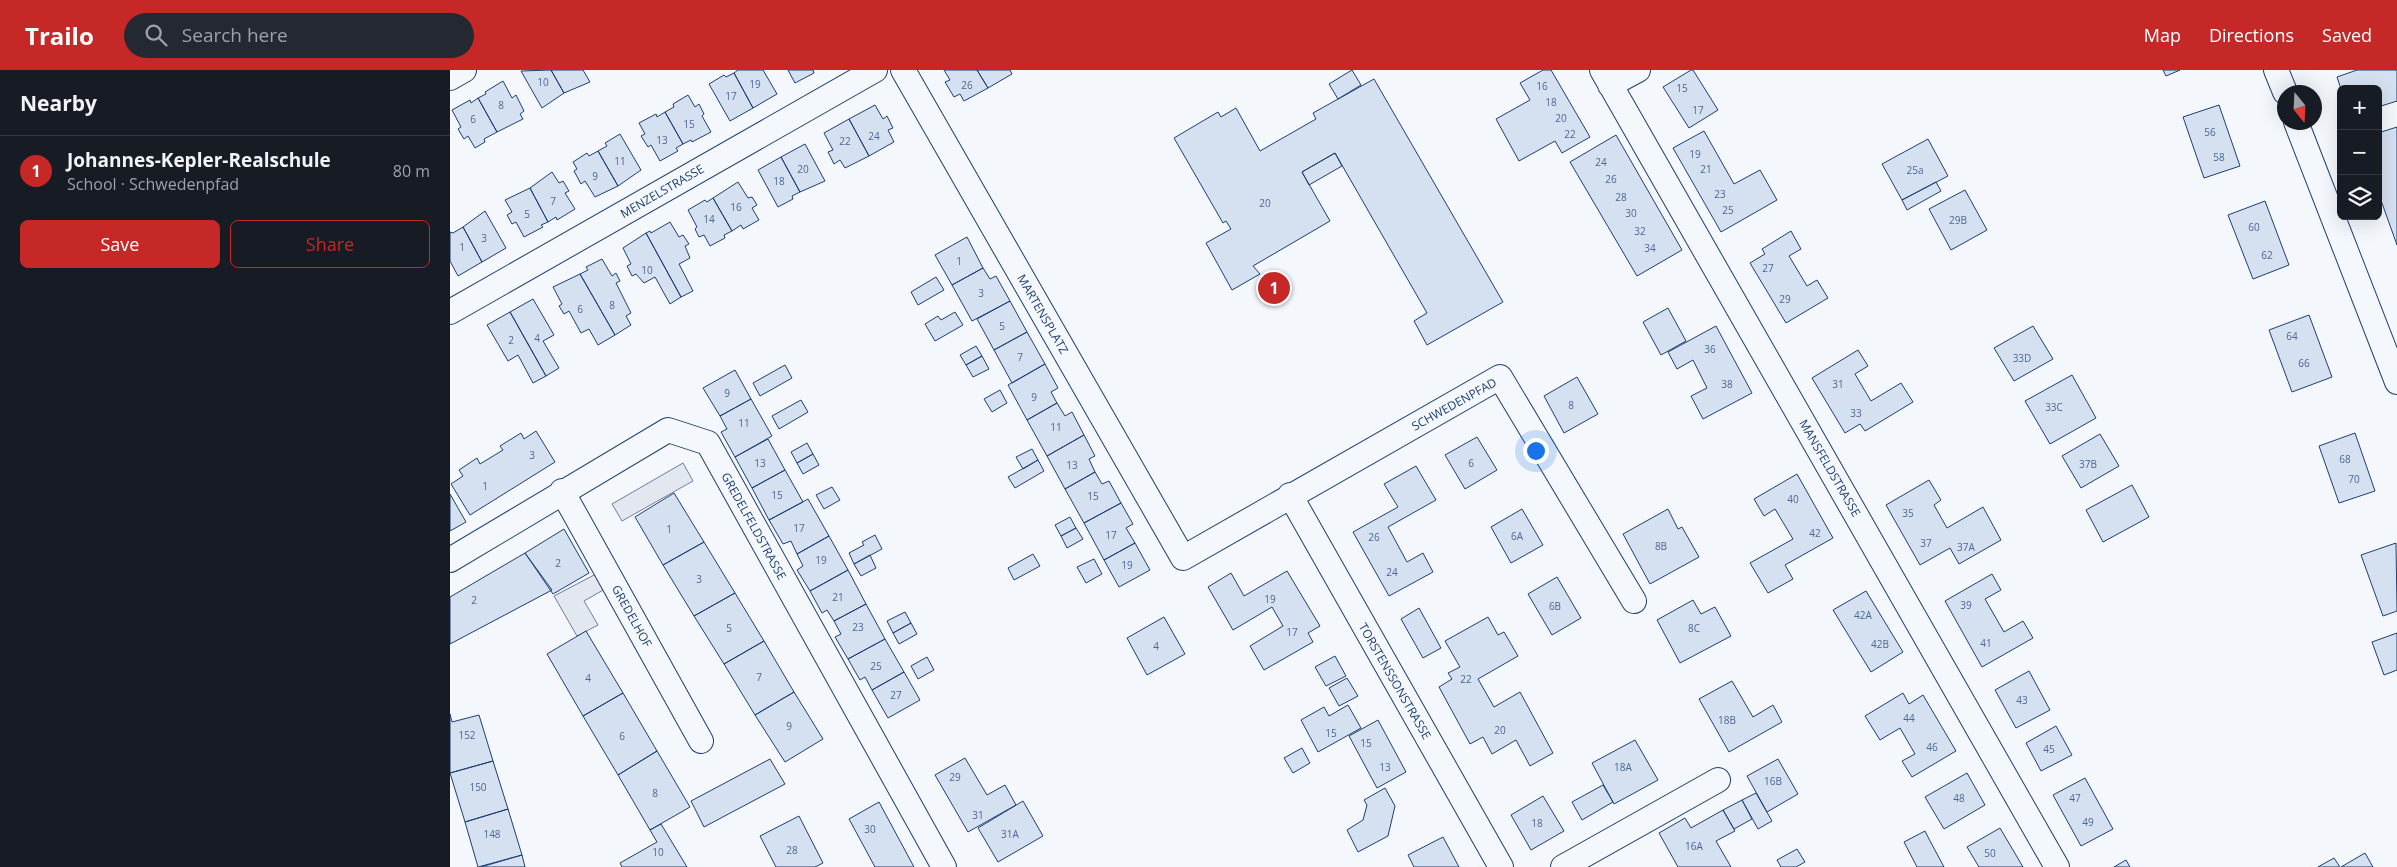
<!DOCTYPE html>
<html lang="en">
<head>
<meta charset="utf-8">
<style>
  body { margin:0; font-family:"Open Sans",sans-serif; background:#242831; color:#f1f3f6 }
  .controls { position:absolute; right:15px; top:15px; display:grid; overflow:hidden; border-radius:8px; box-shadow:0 5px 20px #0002 }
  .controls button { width:45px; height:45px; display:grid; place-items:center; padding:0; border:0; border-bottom:1px solid #363941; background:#171b24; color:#f1f3f6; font:25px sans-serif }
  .compass { position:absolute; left:1827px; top:15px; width:45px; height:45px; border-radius:50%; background:#171b24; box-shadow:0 5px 20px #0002; rotate:162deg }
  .you { position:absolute; left:1085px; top:380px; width:18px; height:18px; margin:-12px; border:4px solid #fff; border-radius:50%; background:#1a73e8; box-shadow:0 0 0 8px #1a73e833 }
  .badge { display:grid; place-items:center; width:32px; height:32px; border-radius:50%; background:#c62828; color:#fff; font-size:16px; font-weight:700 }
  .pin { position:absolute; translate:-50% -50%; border:2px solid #fff; box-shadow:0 1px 5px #0006 }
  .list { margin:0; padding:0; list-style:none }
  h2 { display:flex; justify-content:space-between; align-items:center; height:65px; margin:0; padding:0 20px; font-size:21px }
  h2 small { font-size:16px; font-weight:400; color:#9ea1a6 }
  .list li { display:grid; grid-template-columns:32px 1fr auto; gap:15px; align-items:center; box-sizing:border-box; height:70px; padding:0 20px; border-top:1px solid #363941 }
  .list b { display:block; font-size:19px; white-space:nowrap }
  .list p { margin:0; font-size:16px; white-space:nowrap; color:#9ea1a6 }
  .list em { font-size:16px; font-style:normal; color:#9ea1a6 }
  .actions { display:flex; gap:10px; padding:15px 20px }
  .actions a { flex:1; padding:11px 0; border:1px solid #c62828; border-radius:8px; text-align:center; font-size:18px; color:#c62828 }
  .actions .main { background:#c62828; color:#fff }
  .icon { flex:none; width:28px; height:28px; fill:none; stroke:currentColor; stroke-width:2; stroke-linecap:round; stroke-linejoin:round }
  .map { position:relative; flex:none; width:1947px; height:797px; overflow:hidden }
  header { display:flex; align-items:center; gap:30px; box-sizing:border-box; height:70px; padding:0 25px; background:#c62828; color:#fff }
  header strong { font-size:24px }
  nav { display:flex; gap:28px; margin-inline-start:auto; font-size:18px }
  .search { width:350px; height:45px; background:#242831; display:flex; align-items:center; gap:12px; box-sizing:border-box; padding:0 18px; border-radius:28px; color:#9ea1a6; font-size:19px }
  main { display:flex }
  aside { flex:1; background:#171b24 }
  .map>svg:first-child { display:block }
  .parking { fill:#e3e8f0; stroke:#687fa3 }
  .building { fill:#d5e0f0; stroke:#1d3f73 }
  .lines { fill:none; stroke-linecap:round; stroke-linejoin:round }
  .street-casing { stroke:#1d3f73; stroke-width:26 }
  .street { stroke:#f4f7fb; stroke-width:24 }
  .labels { text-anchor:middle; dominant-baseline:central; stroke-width:4; stroke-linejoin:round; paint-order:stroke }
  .number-label { font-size:10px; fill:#4b6792 }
  .street-label { font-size:12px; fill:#1d3f73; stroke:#f4f7fb }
</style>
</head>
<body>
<header>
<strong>Trailo</strong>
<div class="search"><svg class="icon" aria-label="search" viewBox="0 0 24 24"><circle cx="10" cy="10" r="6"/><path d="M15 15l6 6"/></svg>Search here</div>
<nav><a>Map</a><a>Directions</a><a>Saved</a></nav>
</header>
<main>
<aside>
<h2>Nearby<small></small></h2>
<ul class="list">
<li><span class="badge">1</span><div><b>Johannes-Kepler-Realschule</b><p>School · Schwedenpfad</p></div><em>80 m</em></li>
</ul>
<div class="actions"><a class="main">Save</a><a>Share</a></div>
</aside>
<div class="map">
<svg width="1947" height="797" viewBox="0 0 1947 797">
  <rect width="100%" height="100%" fill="#f4f7fb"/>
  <path class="parking" d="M233 393 243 411 172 451 162 434Z
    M146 504 155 519 134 531 148 555 127 566 104 526Z"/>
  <path class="building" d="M101 0 114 23 92 38 71 1Z
    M101 0H133L140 12 114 23Z
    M288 0H313L327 24 303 38 284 3Z
    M338 0H363L364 3 345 13Z
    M494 0H527L538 18 514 31 510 24 504 27 495 12 500 10Z
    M527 0H560L562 4 538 18Z
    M902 0 911 15 888 29 879 14Z
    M1093 0H1101L1140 67 1112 83 1105 71 1069 91 1046 49 1080 30 1070 13Z
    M1241 0H1243L1268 40 1239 58 1213 17Z
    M1713 0H1730L1716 6Z
    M1907 0H1947V31L1928 37V19H1891L1887 7Z
    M284 3 303 38 280 51 259 14 274 5 276 7Z
    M924 9 1053 232 977 275 964 251 977 243 885 83 852 102 880 151 803 196 810 204 782 220 756 173 781 159 776 151 773 153 724 68 768 42 771 47 786 38 810 81 866 49 863 43Z
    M53 11 62 28 66 25 74 41 70 44 73 49 47 62 28 28 36 24 35 22Z
    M238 25 245 37 249 34 254 44 252 46 261 62 242 72 241 70 233 74 215 42 224 37 223 34Z
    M28 28 47 62 34 69 35 72 25 78 18 66 14 69 8 59 11 57 2 40 20 30 21 33Z
    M425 35 433 49 437 46 443 58 438 60 444 72 419 86 399 49Z
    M1769 35 1790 96 1754 108 1733 47Z
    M215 42 233 74 226 78 228 81 210 91 201 75 198 77 191 66 195 64 189 53 206 44 207 47Z
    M399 49 419 86 395 98 390 90 384 94 378 82 383 80 374 63Z
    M1947 57V175L1928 122V63Z
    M1254 61 1284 114 1310 100 1327 130 1271 162 1223 78Z
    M170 64 191 100 168 116 148 81 157 76 155 73Z
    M1166 65 1232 180 1187 206 1120 92Z
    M1478 69 1498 106 1452 130 1432 94Z
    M355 74 375 111 350 122 331 87Z
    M148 81 168 116 145 127 135 111 131 114 124 101 127 99 123 92 137 83 139 86Z
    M885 83 892 96 859 115 852 102Z
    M331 87 350 122 342 126 343 129 328 137 308 100Z
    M102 102 109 113 113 111 119 121 115 123 125 139 107 150 106 147 98 152 80 118Z
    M288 112 298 128 302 127 307 135 302 138 309 150 293 159 291 155 282 161 263 128Z
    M1486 112 1491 121 1457 140 1452 130Z
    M80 118 98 152 91 155 93 157 74 167 66 152 62 154 57 145 62 142 55 130Z
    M1515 120 1537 160 1501 180 1479 139Z
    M263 128 282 161 274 165 275 168 260 176 254 165 249 167 245 159 247 157 238 140 255 130 257 132Z
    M1815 131 1839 195 1803 209 1778 145Z
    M35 141 56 178 32 192 13 157Z
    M220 152 229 167 233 165 239 174 235 176 240 188 229 194 243 221 231 227 196 163 200 161 201 163Z
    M13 157 32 192 8 206 0 191V162L3 163Z
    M1341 161 1351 179 1339 186 1357 216 1367 210 1378 228 1336 253 1300 193 1315 184 1312 179Z
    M196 163 231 227 220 234 205 207 194 213 186 204 182 206 177 196 181 194 173 178Z
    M517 167 533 198 502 215 485 185Z
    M152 189 162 206 166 203 170 211 166 213 181 243 176 246 181 255 165 265 130 204 138 200 136 197Z
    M533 198 540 209 546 206 560 231 522 251 502 215Z
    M130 204 165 265 148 275 139 259 131 263 119 241 114 244 109 236 112 234 103 217Z
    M486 207 494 220 468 235 461 222Z
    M83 229 104 265 93 271 109 298 96 306 60 242Z
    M560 231 577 262 544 280 527 249Z
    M1218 238 1236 271 1211 285 1193 252Z
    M60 242 96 306 83 313 68 285 58 291 37 255Z
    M505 242 513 255 485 271 475 254 488 246 491 250Z
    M1859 245 1882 307 1842 322 1819 260Z
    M1266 256 1302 323 1253 349 1241 326 1257 318 1243 290 1227 299 1218 282Z
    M1583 256 1603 289 1564 311 1544 278Z
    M577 262 595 294 562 313 544 280Z
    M526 276 532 286 516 295 510 285Z
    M1408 280 1418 296 1405 304 1421 331 1451 313 1463 332 1415 361 1410 354 1395 363 1362 308Z
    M532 286 539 299 523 307 516 295Z
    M595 294 608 318 601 322 607 333 577 350 558 315Z
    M335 295 342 308 310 326 303 313Z
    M285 300 301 329 270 346 253 318Z
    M1622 305 1646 348 1600 374 1575 331Z
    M1127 307 1148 344 1114 363 1094 326Z
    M550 320 557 333 542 342 534 329Z
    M301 329 322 366 285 387 271 362 277 359 270 346Z
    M351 330 358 342 329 359 322 346Z
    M607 333 615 346 622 342 634 365 597 386 577 350Z
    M86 361 105 392 20 445 1 414 13 406 9 400 27 388 30 394 53 380 50 376 71 363 74 369Z
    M1905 363 1925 421 1889 433 1869 376Z
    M1650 364 1669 396 1631 418 1612 386Z
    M634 365 645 386 639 389 645 402 615 419 597 386Z
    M1027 367 1047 400 1015 419 995 385Z
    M318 369 335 400 302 418 285 387Z
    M357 373 363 384 347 393 341 382Z
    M582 379 588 390 573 399 566 387Z
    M363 384 369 395 353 404 347 393Z
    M588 390 594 401 565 418 558 407Z
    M966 396 986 430 938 457 957 492 973 483 983 502 939 526 903 462 948 437 934 414Z
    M335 400 353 432 319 450 302 418Z
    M645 402 652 414 659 411 671 433 634 453 615 419Z
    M1347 404 1383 468 1335 495 1343 509 1318 523 1300 493 1343 469 1325 439 1314 446 1304 429Z
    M1479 410 1491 430 1484 435 1497 458 1533 437 1551 470 1509 494 1500 478 1470 495 1436 435Z
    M1682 415 1699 447 1653 472 1636 440Z
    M382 417 390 430 374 439 366 425Z
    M224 423 254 472 213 495 185 447Z
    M0 424 16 452 0 461Z
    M358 429 379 466 347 484 341 471 333 474 319 450Z
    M671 433 683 454 676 458 685 473 654 490 634 453Z
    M1072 439 1093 475 1061 493 1041 457Z
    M1218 439 1228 459 1232 457 1249 487 1200 514 1173 464Z
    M620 447 626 458 611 466 605 455Z
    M626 458 633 469 617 478 611 466Z
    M114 459 139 503 103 524 75 483Z
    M425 465 432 479 404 494 399 483 414 475 412 472Z
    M379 466 398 500 360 521 347 500 353 496 347 484Z
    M254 472 285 523 244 546 213 495Z
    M685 473 700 500 669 517 654 490Z
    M1946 473 1947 541 1933 546 1911 485Z
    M75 483 102 520 0 574V527Z
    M583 484 590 496 564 510 558 498Z
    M420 485 426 498 411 506 404 494Z
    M644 489 652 504 636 513 627 497Z
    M398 500 416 534 384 551 377 540 372 543 360 521Z
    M837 501 870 556 858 563 863 572 814 600 800 576 833 556 822 537 783 560 758 517 781 503 794 526Z
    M1542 504 1551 520 1535 529 1554 562 1573 551 1583 568 1532 597 1495 531Z
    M1107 507 1131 548 1102 565 1078 524Z
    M1416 521 1453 582 1421 602 1383 540Z
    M285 523 314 571 274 594 244 546Z
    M1243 530 1251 544 1265 537 1281 566 1230 593 1207 550Z
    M416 534 435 569 398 589 385 567 391 564 384 551Z
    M969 538 991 578 973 588 951 549Z
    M455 542 461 553 443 563 437 551Z
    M714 547 735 584 697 605 677 568Z
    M1038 547 1048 565 1054 562 1068 586 1028 609 1044 637 1070 622 1103 683 1080 696 1066 670 1042 684 1033 667 1020 674 989 617 1002 609 998 603 1010 597 995 571Z
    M461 553 467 564 449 574 443 563Z
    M136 561 173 623 133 646 97 584Z
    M1947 563V600L1934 605 1922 572Z
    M435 569 454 602 422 620 415 607 410 610 398 589Z
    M314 571 344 622 305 645 274 594Z
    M885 586 896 606 876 616 865 597Z
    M477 587 484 600 468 609 461 596Z
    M1579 601 1600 640 1566 658 1545 620Z
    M454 602 470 630 438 648 422 620Z
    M897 608 908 626 889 636 879 618Z
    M1282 611 1303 647 1323 635 1332 652 1279 682 1249 629Z
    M344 622 373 669 335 692 305 645Z
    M173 623 207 681 168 705 133 646Z
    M1453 623 1459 634 1473 625 1506 681 1462 707 1452 691 1465 684 1450 658 1430 670 1415 646Z
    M898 635 911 658 868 682 851 650 874 637 879 646Z
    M0 644 2 652 29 645 43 691 0 703Z
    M928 650 956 702 927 718 899 666Z
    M1606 656 1622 685 1591 701 1576 673Z
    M1185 670 1208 710 1164 734 1142 693Z
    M852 678 860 693 843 703 834 688Z
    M207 681 240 737 200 760 168 705Z
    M515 688 537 725 555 715 566 735 518 762 485 705Z
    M320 689 335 714 254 757 241 731Z
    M1328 689 1348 724 1317 742 1297 706Z
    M43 691 58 739 15 752 0 703Z
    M1517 703 1535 735 1494 759 1475 727Z
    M1635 708 1663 759 1631 776 1603 725Z
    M1153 715 1163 732 1132 750 1122 732Z
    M935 718 945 736 938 766 908 782 897 760 913 750 917 735 914 730Z
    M1306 723 1322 751 1308 759 1292 730Z
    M1093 726 1114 761 1081 780 1061 745Z
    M1292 730 1302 749 1284 759 1273 740Z
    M573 731 593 766 548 792 528 758Z
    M429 732 464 797H425L399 749Z
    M58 739 72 785 28 797 15 752Z
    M1273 740 1285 761 1266 771 1281 797H1228L1209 763 1235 748 1241 758Z
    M349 746 373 793 365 797H326L310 766Z
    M211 754 237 797H172L170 793 207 772 200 760Z
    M1550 758 1573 797H1529L1517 777Z
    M1475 761 1479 769 1494 797H1467L1454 772Z
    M993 767 1009 797H964L958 785Z
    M1347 779 1355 792 1346 797H1331L1327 790Z
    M1915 783 1923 797H1891Z
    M72 785 75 797H31Z
    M1884 788 1890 797H1868Z
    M1676 790 1680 797H1664Z"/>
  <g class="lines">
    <g class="street-casing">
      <path id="street" d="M453 0 733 488 1050 307 1184 531
        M1152 0 1607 797
        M1826 0 1835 22
        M0 8 14 0
        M1160 15 1188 0
        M1846 52 1947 312
        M0 242 425 0
        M112 421 251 671
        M840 425 1051 797
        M0 490 218 360 258 373 494 797
        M1113 797 1268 710"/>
    </g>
    <use href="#street" class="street"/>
  </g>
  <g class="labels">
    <g class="number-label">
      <text x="93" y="12">10</text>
      <text x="305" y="14">19</text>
      <text x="517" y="15">26</text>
      <text x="1092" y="16">16</text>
      <text x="1232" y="18">15</text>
      <text x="281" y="26">17</text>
      <text x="1101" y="32">18</text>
      <text x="51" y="35">8</text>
      <text x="1248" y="40">17</text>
      <text x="1111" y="48">20</text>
      <text x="23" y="49">6</text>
      <text x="239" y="54">15</text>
      <text x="1760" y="62">56</text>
      <text x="1120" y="64">22</text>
      <text x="424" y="66">24</text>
      <text x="212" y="70">13</text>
      <text x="395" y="71">22</text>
      <text x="1245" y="84">19</text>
      <text x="1769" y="87">58</text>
      <text x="170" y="91">11</text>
      <text x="1151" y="92">24</text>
      <text x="353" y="99">20</text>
      <text x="1256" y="99">21</text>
      <text x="1465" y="100">25a</text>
      <text x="145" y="106">9</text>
      <text x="1161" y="109">26</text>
      <text x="329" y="111">18</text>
      <text x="1270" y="124">23</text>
      <text x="1171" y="127">28</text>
      <text x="103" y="131">7</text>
      <text x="815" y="133">20</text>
      <text x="286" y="137">16</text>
      <text x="1278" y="140">25</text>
      <text x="1181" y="143">30</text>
      <text x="77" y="144">5</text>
      <text x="259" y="149">14</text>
      <text x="1508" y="150">29B</text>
      <text x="1804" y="157">60</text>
      <text x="1190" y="161">32</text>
      <text x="34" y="168">3</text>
      <text x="12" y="177">1</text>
      <text x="1200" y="178">34</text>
      <text x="1817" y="185">62</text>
      <text x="509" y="191">1</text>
      <text x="1318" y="198">27</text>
      <text x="197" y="200">10</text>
      <text x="531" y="223">3</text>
      <text x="1335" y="229">29</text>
      <text x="162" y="235">8</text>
      <text x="130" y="239">6</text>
      <text x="552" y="256">5</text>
      <text x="1842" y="266">64</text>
      <text x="87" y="268">4</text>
      <text x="61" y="270">2</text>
      <text x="1260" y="279">36</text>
      <text x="570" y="287">7</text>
      <text x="1572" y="288">33D</text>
      <text x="1854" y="293">66</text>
      <text x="1277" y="314">38</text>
      <text x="1388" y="314">31</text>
      <text x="277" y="323">9</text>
      <text x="584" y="327">9</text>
      <text x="1121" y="335">8</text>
      <text x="1604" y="337">33C</text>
      <text x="1406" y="343">33</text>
      <text x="294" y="353">11</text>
      <text x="606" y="357">11</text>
      <text x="82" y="385">3</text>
      <text x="1895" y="389">68</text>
      <text x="310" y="393">13</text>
      <text x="1021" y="393">6</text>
      <text x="1638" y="394">37B</text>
      <text x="622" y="395">13</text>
      <text x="1904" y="409">70</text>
      <text x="35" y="416">1</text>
      <text x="327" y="425">15</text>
      <text x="643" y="426">15</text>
      <text x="1343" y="429">40</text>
      <text x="1458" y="443">35</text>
      <text x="349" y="458">17</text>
      <text x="219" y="459">1</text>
      <text x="1365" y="463">42</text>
      <text x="661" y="465">17</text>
      <text x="1067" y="466">6A</text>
      <text x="924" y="467">26</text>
      <text x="1476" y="473">37</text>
      <text x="1211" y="476">8B</text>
      <text x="1516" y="477">37A</text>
      <text x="371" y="490">19</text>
      <text x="108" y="493">2</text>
      <text x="677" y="495">19</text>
      <text x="942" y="502">24</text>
      <text x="249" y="509">3</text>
      <text x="388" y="527">21</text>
      <text x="820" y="529">19</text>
      <text x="24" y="530">2</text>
      <text x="1516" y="535">39</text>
      <text x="1105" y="536">6B</text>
      <text x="1413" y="545">42A</text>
      <text x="408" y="557">23</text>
      <text x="279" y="558">5</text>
      <text x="1244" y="558">8C</text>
      <text x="842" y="562">17</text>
      <text x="1536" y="573">41</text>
      <text x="1430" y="574">42B</text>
      <text x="706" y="576">4</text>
      <text x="426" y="596">25</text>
      <text x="309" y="607">7</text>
      <text x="138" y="608">4</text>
      <text x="1016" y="609">22</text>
      <text x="446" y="625">27</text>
      <text x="1572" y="630">43</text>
      <text x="1459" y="648">44</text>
      <text x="1277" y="650">18B</text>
      <text x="339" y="656">9</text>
      <text x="1050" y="660">20</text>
      <text x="881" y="663">15</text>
      <text x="17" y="665">152</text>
      <text x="172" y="666">6</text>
      <text x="916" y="673">15</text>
      <text x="1482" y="677">46</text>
      <text x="1599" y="679">45</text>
      <text x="935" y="697">13</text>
      <text x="1173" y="697">18A</text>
      <text x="505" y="707">29</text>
      <text x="1323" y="711">16B</text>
      <text x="28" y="717">150</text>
      <text x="205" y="723">8</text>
      <text x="1509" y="728">48</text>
      <text x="1625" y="728">47</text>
      <text x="528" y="745">31</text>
      <text x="1638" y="752">49</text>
      <text x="1087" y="753">18</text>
      <text x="420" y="759">30</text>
      <text x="42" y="764">148</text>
      <text x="560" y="764">31A</text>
      <text x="1244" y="776">16A</text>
      <text x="342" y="780">28</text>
      <text x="208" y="782">10</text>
      <text x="1540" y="783">50</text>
    </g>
    <g class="street-label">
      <text transform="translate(212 121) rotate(-30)">MENZELSTRASSE</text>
      <text transform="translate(593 244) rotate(60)">MARTENSPLATZ</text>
      <text transform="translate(1004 334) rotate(-29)">SCHWEDENPFAD</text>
      <text transform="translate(1380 398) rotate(60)">MANSFELDSTRASSE</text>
      <text transform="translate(304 456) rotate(61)">GREDELFELDSTRASSE</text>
      <text transform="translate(182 546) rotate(61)">GREDELHOF</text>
      <text transform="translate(945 611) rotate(60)">TORSTENSSONSTRASSE</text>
    </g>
  </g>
</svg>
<div class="controls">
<button>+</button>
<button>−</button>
<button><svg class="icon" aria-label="layers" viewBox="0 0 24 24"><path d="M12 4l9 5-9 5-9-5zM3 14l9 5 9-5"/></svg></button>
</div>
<svg class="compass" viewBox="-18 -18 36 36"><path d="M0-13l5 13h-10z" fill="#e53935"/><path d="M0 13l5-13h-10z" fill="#9ea1a6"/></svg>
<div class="you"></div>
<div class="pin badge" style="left:824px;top:218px">1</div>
</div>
</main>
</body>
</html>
